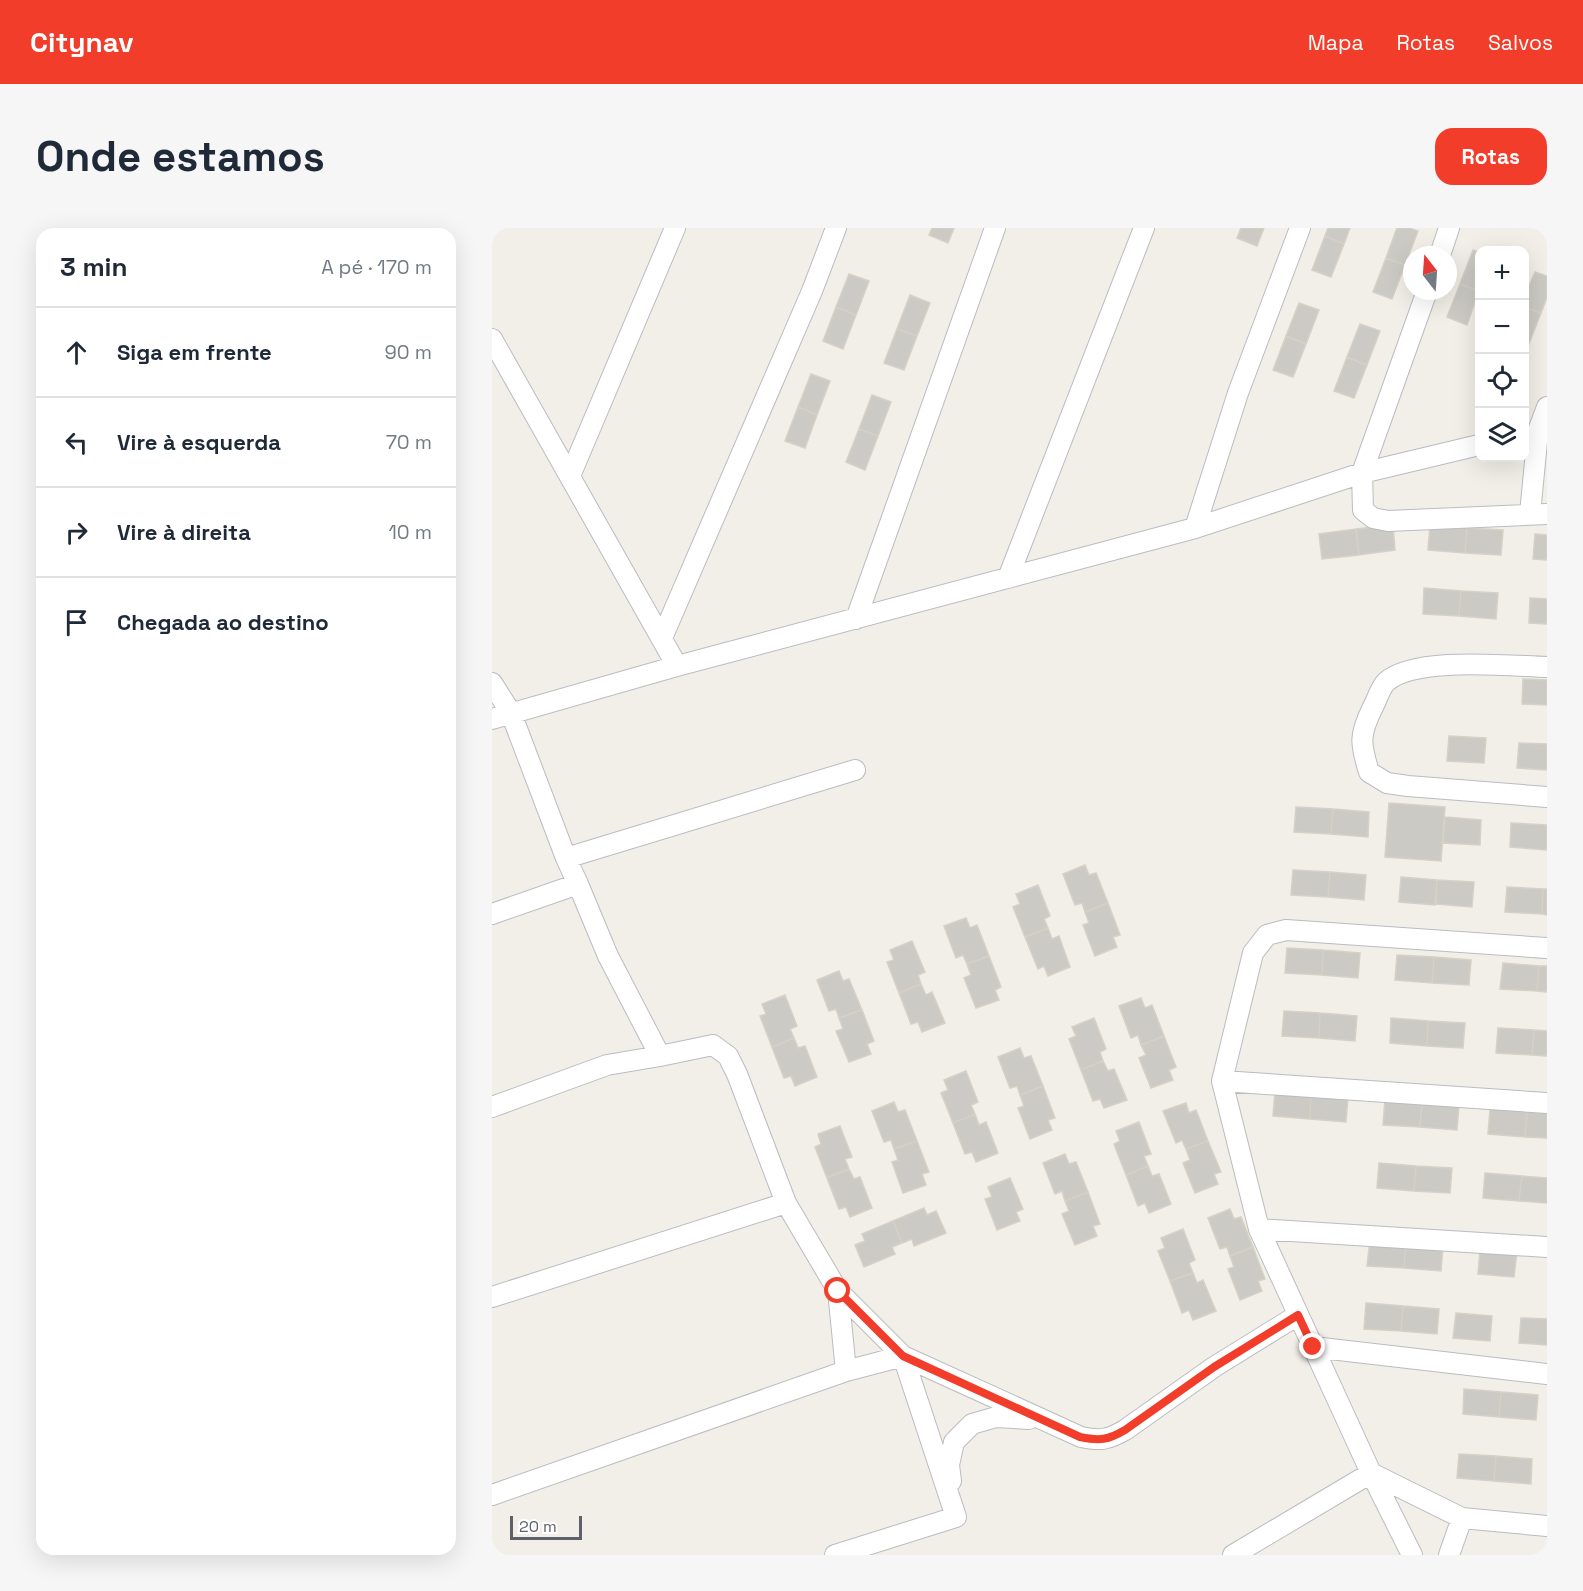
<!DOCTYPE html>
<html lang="pt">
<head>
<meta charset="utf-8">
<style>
  body { margin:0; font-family:"Space Grotesk",sans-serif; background:#f6f6f7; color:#1f2937 }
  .controls { position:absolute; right:18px; top:18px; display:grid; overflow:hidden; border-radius:12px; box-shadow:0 6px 24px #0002 }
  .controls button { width:54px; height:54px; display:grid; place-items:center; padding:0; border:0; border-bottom:2px solid #e0e1e3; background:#fff; color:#1f2937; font:30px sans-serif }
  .compass { position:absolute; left:911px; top:18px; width:54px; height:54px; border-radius:50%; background:#fff; box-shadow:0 6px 24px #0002; rotate:343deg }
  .scale { position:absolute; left:18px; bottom:15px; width:72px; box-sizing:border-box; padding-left:6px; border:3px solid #5e6268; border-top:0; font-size:16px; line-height:21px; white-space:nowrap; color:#5e6268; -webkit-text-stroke:4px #fff; paint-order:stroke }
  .stop { position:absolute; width:18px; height:18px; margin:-14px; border:4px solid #f33d2b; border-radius:50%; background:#fff }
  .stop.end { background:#f33d2b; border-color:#fff; box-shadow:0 2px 6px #0008 }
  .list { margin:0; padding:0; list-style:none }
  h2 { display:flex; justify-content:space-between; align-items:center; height:78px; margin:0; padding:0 24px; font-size:26px }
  h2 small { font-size:20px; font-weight:400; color:#747a83 }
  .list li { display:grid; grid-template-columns:39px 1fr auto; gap:18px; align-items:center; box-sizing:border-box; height:90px; padding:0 24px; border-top:2px solid #e0e1e3 }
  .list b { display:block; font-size:22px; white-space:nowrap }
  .list em { font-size:20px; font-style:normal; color:#747a83 }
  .icon { flex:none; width:33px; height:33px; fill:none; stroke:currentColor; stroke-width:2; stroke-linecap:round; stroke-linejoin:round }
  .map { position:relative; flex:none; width:1055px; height:1327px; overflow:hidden; border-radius:18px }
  header { display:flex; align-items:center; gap:36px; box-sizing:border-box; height:84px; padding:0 30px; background:#f33d2b; color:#fff }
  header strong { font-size:28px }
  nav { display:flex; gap:33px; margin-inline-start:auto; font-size:21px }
  .intro { display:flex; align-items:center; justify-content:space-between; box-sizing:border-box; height:144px; padding:0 36px }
  h1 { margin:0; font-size:42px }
  .button { padding:15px 27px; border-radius:18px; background:#f33d2b; color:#fff; font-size:21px; font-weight:700 }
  main { display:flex; gap:36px; padding:0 36px }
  aside { flex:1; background:#fff; border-radius:18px; box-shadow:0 6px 24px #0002 }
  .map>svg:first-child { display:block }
  .building { fill:#cccac4; stroke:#d6d1c5; stroke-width:1.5 }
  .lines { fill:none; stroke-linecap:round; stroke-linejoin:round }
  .minor-casing { stroke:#b9bcc1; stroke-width:22 }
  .minor { stroke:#fff; stroke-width:20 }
  .route { stroke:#f33d2b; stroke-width:8 }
</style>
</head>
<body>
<header>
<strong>Citynav</strong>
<nav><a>Mapa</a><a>Rotas</a><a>Salvos</a></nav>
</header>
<div class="intro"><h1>Onde estamos</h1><a class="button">Rotas</a></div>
<main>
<aside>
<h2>3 min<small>A pé · 170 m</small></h2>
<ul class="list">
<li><svg class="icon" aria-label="ahead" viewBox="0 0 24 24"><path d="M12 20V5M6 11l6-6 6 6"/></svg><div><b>Siga em frente</b></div><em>90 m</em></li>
<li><svg class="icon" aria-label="left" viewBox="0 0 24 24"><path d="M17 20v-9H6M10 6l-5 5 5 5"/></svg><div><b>Vire à esquerda</b></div><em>70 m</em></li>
<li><svg class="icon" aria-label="right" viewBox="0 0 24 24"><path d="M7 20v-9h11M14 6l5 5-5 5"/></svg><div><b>Vire à direita</b></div><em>10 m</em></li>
<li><svg class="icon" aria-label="arrive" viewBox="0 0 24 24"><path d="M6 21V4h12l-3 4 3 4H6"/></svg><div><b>Chegada ao destino</b></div></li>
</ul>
</aside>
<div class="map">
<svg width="1055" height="1327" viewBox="0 0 1055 1327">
  <rect width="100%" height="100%" fill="#f1efe7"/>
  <path class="building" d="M440 0H462L456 15 437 7Z
    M749 0H772L765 18 745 10Z
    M836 0H858L852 16 833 8Z
    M905 0H917L926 3 913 37 894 30Z
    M833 8 852 16 839 49 820 42Z
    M981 22 987 24V63L968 56Z
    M894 30 913 37 900 71 881 64Z
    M1043 44 1055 48V69L1049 85 1032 79V69Z
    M357 46 377 53 364 87 344 79Z
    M968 56 987 63 975 97 955 89Z
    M418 67 438 75 425 108 405 101Z
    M807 75 827 82 814 116 794 108Z
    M344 79 364 87 351 121 331 113Z
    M1032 79 1049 85 1036 118 1032 117Z
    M868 96 888 103 875 137 855 129Z
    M405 101 425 108 412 142 392 135Z
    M794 108 814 116 801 149 781 142Z
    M855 129 875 137 862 170 842 163Z
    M319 146 338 153 325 187 306 179Z
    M380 167 399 174 386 208 367 201Z
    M306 179 325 187 313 220 293 213Z
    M367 201 386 208 373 242 354 234Z
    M901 297 903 322 867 327 864 301Z
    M938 297 975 300 973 325 936 322Z
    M975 300 1011 302 1009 327 973 325Z
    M864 301 867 327 830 331 827 306Z
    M1043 306 1055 307V332L1041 331Z
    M932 360 969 363 967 388 931 386Z
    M969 363 1006 365 1004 391 967 388Z
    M1038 370 1055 371V396L1037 395Z
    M1031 451 1055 452V477L1030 476Z
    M957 508 994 510 992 535 955 533Z
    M1027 515 1055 516V542L1025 540Z
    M897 575 953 579 949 633 893 629Z
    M804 579 841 581 839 606 802 604Z
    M841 581 877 584 876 609 839 606Z
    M953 589 989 592 988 617 951 615Z
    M1019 595 1055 597V622L1018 619Z
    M593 637 597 647 604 645 616 675 593 684 590 675 583 677 571 646Z
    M801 642 838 644 836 669 799 667Z
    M838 644 874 647 872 672 836 669Z
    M909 649 945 652 943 677 907 674Z
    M945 652 982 654 980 679 944 676Z
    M546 657 558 688 552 691 556 700 533 709 521 679 528 676 524 666Z
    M1015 659 1051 661 1050 686 1013 684Z
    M1051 661H1055V687L1050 686Z
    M616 675 628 707 621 709 625 719 603 728 591 697 597 695 593 684Z
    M474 690 478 700 485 697 497 728 475 736 471 727 464 730 452 698Z
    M556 700 560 711 567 708 578 739 556 748 552 738 546 741 533 709Z
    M420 713 433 744 426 747 429 756 407 765 395 734 402 732 398 722Z
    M795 720 831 722 830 747 793 745Z
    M831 722 868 725 866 750 830 747Z
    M905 727 942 729 940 755 903 752Z
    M497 728 509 759 503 762 507 772 484 780 472 750 479 747 475 736Z
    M942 729 979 732 977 757 940 755Z
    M1011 735 1047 738 1045 763 1008 761Z
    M1047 738H1055V764L1045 763Z
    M347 743 351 753 357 751 370 782 347 790 344 781 337 783 325 752Z
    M429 756 434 767 440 764 453 795 430 804 426 794 419 796 407 765Z
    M293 767 305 798 298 801 302 810 280 819 268 788 274 786 270 776Z
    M649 770 653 780 660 777 672 808 649 817 646 807 639 810 627 778Z
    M370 782 382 813 375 816 379 826 357 834 344 803 351 801 347 790Z
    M792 783 828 785 827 810 790 808Z
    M828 785 865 788 863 813 827 810Z
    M602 790 614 821 608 824 611 833 589 842 577 811 584 808 580 799Z
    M899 790 936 793 935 818 898 815Z
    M936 793 973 795 971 820 935 818Z
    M1006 800 1042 802 1040 827 1004 825Z
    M1042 802 1055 803V828L1040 827Z
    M672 808 684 839 677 842 681 852 659 860 647 830 654 827 649 817Z
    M302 810 306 820 313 818 325 849 303 858 299 848 292 850 280 819Z
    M528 820 532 830 539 828 551 858 528 867 525 858 518 860 506 829Z
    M611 833 616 843 622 841 635 872 612 880 608 871 601 873 589 842Z
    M474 843 486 874 479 877 483 886 461 895 449 865 456 862 452 852Z
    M551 858 563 890 556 892 560 902 538 911 526 880 532 878 528 867Z
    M783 863 819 866 818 891 781 888Z
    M819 866 856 869 854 894 818 891Z
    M893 871 930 874 928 899 891 897Z
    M402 874 406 884 413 882 425 913 402 921 399 912 392 914 380 883Z
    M930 874 967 877 965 902 928 899Z
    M694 875 697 885 704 882 716 913 694 921 690 912 684 915 671 883Z
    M998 881 1035 884 1033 909 996 906Z
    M1035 884 1055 885V910L1033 909Z
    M483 886 487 897 494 894 506 925 484 934 480 924 473 926 461 895Z
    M647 894 659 926 652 928 656 938 634 947 622 916 628 913 624 903Z
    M348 898 360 929 353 931 357 941 335 950 323 919 329 916 326 906Z
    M425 913 437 944 430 946 434 957 411 965 400 934 406 932 402 921Z
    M716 913 729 944 722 946 726 956 703 965 691 935 698 932 694 921Z
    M573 926 577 936 584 934 596 964 573 973 570 963 563 966 551 935Z
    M887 935 924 938 922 963 885 960Z
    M656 938 660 948 667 946 679 976 657 985 653 975 646 978 634 947Z
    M924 938 960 940 958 965 922 963Z
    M357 941 362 951 368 949 380 980 358 989 354 979 347 981 335 950Z
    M993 945 1030 948 1027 973 991 970Z
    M1030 948 1055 950V975L1027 973Z
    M518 950 531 981 524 984 528 993 505 1002 493 971 500 969 496 959Z
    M596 964 608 996 601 998 605 1008 583 1017 570 986 577 983 573 973Z
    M432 980 435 987 444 983 454 1005 422 1018 420 1011 410 1015 401 993Z
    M738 981 742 991 749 989 761 1019 738 1028 735 1019 728 1021 716 990Z
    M401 993 410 1015 400 1019 403 1026 372 1039 363 1017 373 1013 370 1006Z
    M691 1001 703 1032 697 1035 701 1045 678 1053 666 1023 673 1020 669 1010Z
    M878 1012 914 1015 912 1040 875 1038Z
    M914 1015 951 1018 949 1043 912 1040Z
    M761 1019 773 1051 766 1053 770 1063 748 1072 736 1041 742 1039 738 1028Z
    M988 1021 1025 1023 1022 1049 986 1046Z
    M701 1045 705 1055 711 1052 724 1083 701 1092 697 1082 690 1085 678 1053Z
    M874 1075 911 1078 909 1103 872 1101Z
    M911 1078 947 1081 945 1106 909 1103Z
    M964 1085 1000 1088 998 1113 961 1110Z
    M1029 1090 1055 1091V1117L1027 1115Z
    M972 1161 1009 1164 1007 1189 971 1186Z
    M1009 1164 1046 1167 1044 1192 1007 1189Z
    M967 1226 1004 1228 1002 1253 965 1250Z
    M1004 1228 1040 1231 1039 1256 1002 1253Z"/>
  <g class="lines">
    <g class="minor-casing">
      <path id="minor" d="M948 27 957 0
        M935 63 870 245 871 282 881 290 896 293 1055 286
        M0 111 185 438
        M78 248 183 0
        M1038 286 1046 203 1055 179
        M703 300 746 165 808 0
        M516 350 652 0
        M364 391 503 0
        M170 410 320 63 344 0
        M1055 439C1017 438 922 428 894 454 888 460 885 472 881 479 867 507 868 515 877 544L895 555 916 558 1055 569
        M0 455 19 485 74 630 86 656 116 728 168 828 221 817 236 828 245 846 294 975 346 1063 411 1128 589 1209C608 1213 616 1212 633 1202L722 1139 806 1087
        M0 491 185 438 703 300 870 245 987 217
        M74 630 363 542
        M0 686 86 656
        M730 853 1055 875
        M0 879 115 837 168 828
        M767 1001 1055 1019
        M346 1063 354 1143
        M0 1069 294 975
        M821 1119 1055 1146
        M459 1253 457 1237 462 1214 480 1196 504 1189 537 1191
        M0 1267 354 1143 411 1128 464 1289
        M343 1327 464 1289
        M741 1327 879 1245 970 1290 1055 1298
        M920 1327 879 1245 767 1001 730 853 761 725 775 707 794 702 1055 720
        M957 1327 970 1290"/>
    </g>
    <use href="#minor" class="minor"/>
  </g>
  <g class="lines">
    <path class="route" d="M346 1063 411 1128 588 1209C608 1213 616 1212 633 1202L722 1139 806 1087 821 1119"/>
  </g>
</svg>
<div class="controls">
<button>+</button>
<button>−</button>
<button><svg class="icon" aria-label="locate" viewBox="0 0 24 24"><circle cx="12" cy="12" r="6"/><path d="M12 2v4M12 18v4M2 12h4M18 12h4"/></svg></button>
<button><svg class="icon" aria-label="layers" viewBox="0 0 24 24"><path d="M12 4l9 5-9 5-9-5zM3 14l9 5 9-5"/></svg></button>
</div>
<svg class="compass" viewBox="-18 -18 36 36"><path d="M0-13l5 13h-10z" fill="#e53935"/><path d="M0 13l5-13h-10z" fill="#747a83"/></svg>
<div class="scale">20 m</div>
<div class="stop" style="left:346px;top:1063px"></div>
<div class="stop end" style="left:821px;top:1119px"></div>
</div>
</main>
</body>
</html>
